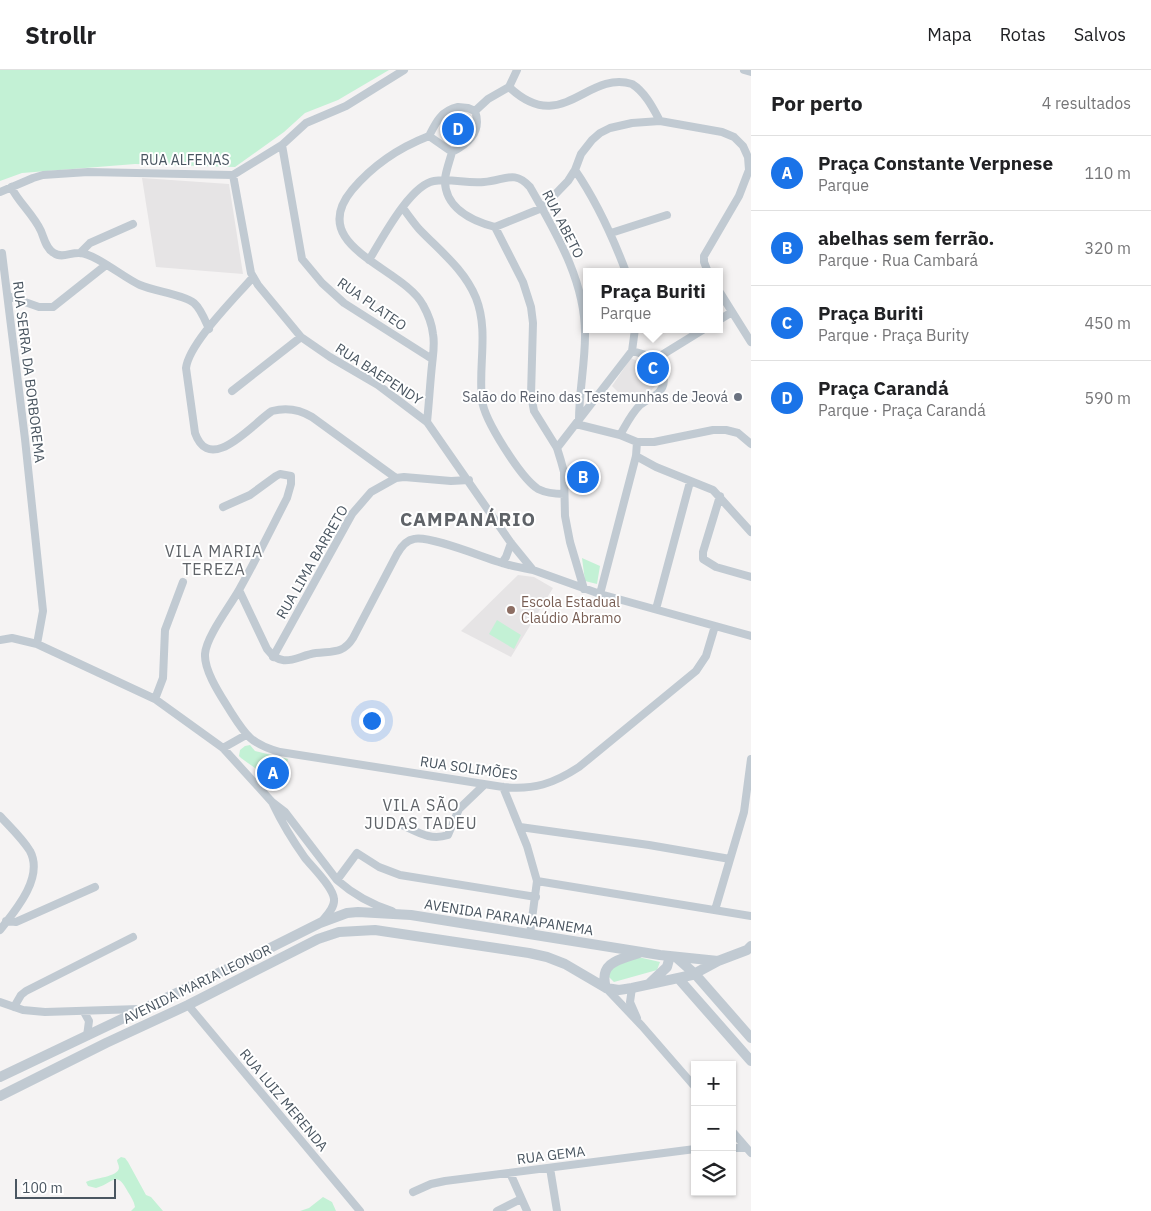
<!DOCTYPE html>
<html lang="pt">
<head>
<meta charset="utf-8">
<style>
  body { margin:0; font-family:"IBM Plex Sans",sans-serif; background:#f2f2f2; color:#202124 }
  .controls { position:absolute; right:15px; bottom:15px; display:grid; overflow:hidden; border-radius:0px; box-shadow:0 1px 4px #0004 }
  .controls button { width:45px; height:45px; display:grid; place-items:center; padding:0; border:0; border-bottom:1px solid #e0e0e0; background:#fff; color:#202124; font:25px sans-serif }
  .scale { position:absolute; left:15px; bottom:12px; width:101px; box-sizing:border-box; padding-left:5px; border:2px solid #4a5661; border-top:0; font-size:14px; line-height:18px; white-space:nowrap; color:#4a5661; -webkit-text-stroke:4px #fff; paint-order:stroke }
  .you { position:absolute; left:371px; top:650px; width:18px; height:18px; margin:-12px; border:4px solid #fff; border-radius:50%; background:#1a73e8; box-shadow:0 0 0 8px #1a73e833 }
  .badge { display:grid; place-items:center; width:32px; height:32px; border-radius:50%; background:#1a73e8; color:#fff; font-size:16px; font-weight:700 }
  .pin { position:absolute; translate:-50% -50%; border:2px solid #fff; box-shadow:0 1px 5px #0006 }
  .popup { position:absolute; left:583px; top:198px; width:140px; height:65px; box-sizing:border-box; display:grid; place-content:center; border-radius:0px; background:#fff; filter:drop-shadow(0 1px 4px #0005); font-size:16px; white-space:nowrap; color:#757577 }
  .popup b { font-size:19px; color:#202124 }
  .popup::after { content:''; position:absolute; left:50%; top:100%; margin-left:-10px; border:10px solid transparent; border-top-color:#fff }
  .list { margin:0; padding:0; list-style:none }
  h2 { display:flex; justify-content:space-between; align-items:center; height:65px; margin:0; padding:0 20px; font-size:21px }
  h2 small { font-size:16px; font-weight:400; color:#757577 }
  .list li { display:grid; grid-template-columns:32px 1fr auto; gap:15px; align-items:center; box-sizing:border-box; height:75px; padding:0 20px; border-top:1px solid #e0e0e0 }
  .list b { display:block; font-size:19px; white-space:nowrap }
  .list p { margin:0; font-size:16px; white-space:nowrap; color:#757577 }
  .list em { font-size:16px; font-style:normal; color:#757577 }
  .icon { flex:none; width:28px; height:28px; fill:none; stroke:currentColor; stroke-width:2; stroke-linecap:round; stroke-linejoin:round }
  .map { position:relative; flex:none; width:751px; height:1141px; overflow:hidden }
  header { display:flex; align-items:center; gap:30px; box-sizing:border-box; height:70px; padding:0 25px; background:#fff; border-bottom:1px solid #e0e0e0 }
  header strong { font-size:24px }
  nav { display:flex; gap:28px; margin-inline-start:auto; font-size:18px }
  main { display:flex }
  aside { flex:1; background:#fff }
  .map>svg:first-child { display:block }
  .education { fill:#e6e4e5 }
  .green { fill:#c3f1d5 }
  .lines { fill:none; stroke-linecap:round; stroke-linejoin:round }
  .minor { stroke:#c1cad2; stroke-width:8 }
  .tertiary { stroke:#c1cad2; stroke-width:10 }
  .worship-dot { fill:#6b7280; stroke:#fff; stroke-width:2 }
  .education-dot { fill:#8d6e63; stroke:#fff; stroke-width:2 }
  .labels { text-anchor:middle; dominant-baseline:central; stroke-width:4; stroke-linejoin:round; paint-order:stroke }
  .street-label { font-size:14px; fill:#4a5661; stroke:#fff }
  .worship-label { font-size:14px; fill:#5b616d; stroke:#fff; text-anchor:end }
  .education-label { font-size:14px; fill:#785e54; stroke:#fff; text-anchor:start }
  .quarter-label { font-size:16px; letter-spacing:1px; fill:#5f6368; stroke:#fff }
  .district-label { font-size:19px; font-weight:bold; letter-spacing:1px; fill:#5f6368; stroke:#fff }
</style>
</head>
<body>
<header>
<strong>Strollr</strong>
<nav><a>Mapa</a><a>Rotas</a><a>Salvos</a></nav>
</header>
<main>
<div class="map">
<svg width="751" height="1141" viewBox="0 0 751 1141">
  <rect width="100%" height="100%" fill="#f5f3f3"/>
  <path class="education" d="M142 108 229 114 243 204 156 197Z
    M631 288 637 291 647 301 656 315 648 324 638 327 629 333 612 316Z
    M518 505 534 507 553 518 511 587 461 561Z"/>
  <path class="green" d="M0 0H389L338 30 305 43 284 62 235 97 135 94 22 103 0 111Z
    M458 44 469 46 475 56 465 70 455 75 442 65 440 61Z
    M639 288 655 290 661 302 658 315Z
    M570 399 584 401 597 406 594 417 585 416 569 408Z
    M582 488 600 496 597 514 585 511Z
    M497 550 521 565 514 579 489 564Z
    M250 675 255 681 288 689 281 717 241 688 239 686 240 680 245 676Z
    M638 887 660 892 657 900 614 912 608 906C612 892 625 890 638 887Z
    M121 1087 125 1088 128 1092 146 1125 151 1127 163 1141H131L135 1137C134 1131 131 1127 128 1122 116 1099 114 1113 96 1118L88 1116 86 1112C94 1108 118 1107 119 1098 119 1095 117 1092 117 1090Z
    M323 1127 332 1132 336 1141H300L309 1138Z"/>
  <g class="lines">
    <path class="minor" d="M744 0 751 2
      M509 17C562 67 586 0 632 14 645 22 653 38 660 51
      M458 37 468 38 475 41C482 61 470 73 452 82L429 66C436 52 441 41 458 37Z
      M475 41 488 29 509 17 517 0
      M282 75 302 189 322 213 344 233 432 289
      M452 82C450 90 446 100 445 109 444 138 472 151 495 157L542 138 568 111 575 100 581 84 592 70 600 63 610 58 632 53 660 51 722 62 734 67 743 76 748 87 749 100 739 126 704 186V192L708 202
      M575 100C597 132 612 165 626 202
      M233 105 251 203 258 215 301 267 330 287 378 315 427 352 511 473 533 500 600 524 751 566
      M11 117C19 133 33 144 41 161 44 168 46 179 54 183 62 189 71 182 80 183 96 184 124 208 140 215 154 221 185 225 194 233 201 239 205 250 209 259
      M0 122 33 108 43 105 88 102 233 105 282 75 306 53 346 36 404 0
      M403 138C408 145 413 152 419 159 440 181 464 199 476 228 489 261 478 296 482 330 484 350 521 408 538 419 546 423 555 424 564 424
      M495 157 523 212 531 237 533 253 531 325 534 341 557 378 561 391 564 402 565 446 570 472 584 519
      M611 163 667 145
      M2 183 25 369 43 541 37 574
      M80 183 90 173 133 154
      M369 190C382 169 410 115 434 111 451 108 467 114 484 112 504 111 514 99 530 117 556 163 586 212 585 266 585 294 579 322 579 350
      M253 207C235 228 189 273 186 298L195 363C210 406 253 353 272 341 287 337 299 339 312 347L396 408
      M719 221 751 272
      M8 226 39 237H53L106 195
      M719 250 732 242
      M657 288 704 259
      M232 321 301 267
      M427 352C429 333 430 314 432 295 433 285 435 274 433 264 432 255 428 244 423 235 403 197 305 177 352 120 373 95 398 78 429 66
      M576 354 620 365 637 372H654L713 360H726L738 363 751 374
      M620 365C626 355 631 344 640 335 645 331 651 328 657 324 669 314 663 300 657 288L632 281
      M557 378 632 281 635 259
      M636 386 656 397 713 420 751 462
      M720 426 703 482V489L716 497 751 507
      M223 437 250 425 276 406 280 404 291 406V414L287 428C271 459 256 490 239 520 230 536 206 567 205 584 204 601 221 626 229 639 245 664 250 674 280 682L503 717C534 720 553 714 579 697L696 601 706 586 715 556
      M502 493 506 487 511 473
      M239 520 267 579C283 600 296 586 316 583 333 581 343 584 353 568L397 484C401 477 406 470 414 469 429 465 482 487 499 492 510 496 522 498 533 500
      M600 524 636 386 637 372
      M656 539 690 412
      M0 570 12 568 37 574 155 629 223 678 272 732 285 742 337 810C354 825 370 834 392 841
      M273 587 352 444 371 422 396 408 404 407 451 411 469 410
      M155 629 163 608 165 560 183 512
      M223 678 246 665
      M503 717 527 776 537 811 530 864
      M273 734C282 753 293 771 305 788 313 798 333 817 334 829 335 838 326 846 321 852
      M0 746C10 757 22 768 30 781 44 807 16 840 0 860
      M402 755C418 762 430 771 448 765L459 739 484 715
      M520 757 649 775 730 789
      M337 810 357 783 379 797 400 805 536 827
      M537 811 751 846
      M715 840 744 742 751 689
      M6 851 16 852 95 817
      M606 918 642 956 695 1017
      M632 918 630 932 637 948
      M0 932 23 940 45 942 139 939
      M188 935 360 1141
      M14 937 21 925 26 921 133 867
      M84 942 89 951 87 966
      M732 1061 751 1083
      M732 1078H746
      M550 1098 557 1141
      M510 1103 527 1141
      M413 1122 431 1114 445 1111 695 1079
      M497 1141 521 1129"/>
    <path class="tertiary" d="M677 888 695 904 751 968
      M678 908 751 991
      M650 913 667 897 670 886
      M606 918C598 892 621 889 639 883
      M0 1007 252 887 320 853 347 843 358 842 411 845 660 885 718 891
      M0 1026 106 973 188 935 318 869 339 862 375 860 529 883 547 887 565 894 606 918 619 920 632 918 692 905 718 891 747 880 751 876"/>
  </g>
  <circle class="worship-dot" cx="738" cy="327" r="5"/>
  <circle class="education-dot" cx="511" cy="540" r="5"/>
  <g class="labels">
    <g class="street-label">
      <text x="185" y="90">RUA ALFENAS</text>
      <text transform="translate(563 154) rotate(63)">RUA ABETO</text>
      <text transform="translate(372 234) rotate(35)">RUA PLATEO</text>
      <text transform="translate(29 302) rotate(83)">RUA SERRA DA BORBOREMA</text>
      <text transform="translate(379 304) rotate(33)">RUA BAEPENDY</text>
      <text transform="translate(312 492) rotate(-60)">RUA LIMA BARRETO</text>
      <text transform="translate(469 698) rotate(8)">RUA SOLIMÕES</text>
      <text transform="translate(509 847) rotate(9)">AVENIDA PARANAPANEMA</text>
      <text transform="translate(197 914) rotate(-26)">AVENIDA MARIA LEONOR</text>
      <text transform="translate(284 1030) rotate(50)">RUA LUIZ MERENDA</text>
      <text transform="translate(551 1085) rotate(-7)">RUA GEMA</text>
    </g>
    <g class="worship-label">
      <text x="728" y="327">Salão do Reino das Testemunhas de Jeová</text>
    </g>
    <g class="education-label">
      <text x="521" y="532">Escola Estadual<tspan x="521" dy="16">Claúdio Abramo</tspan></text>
    </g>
    <g class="quarter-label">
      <text x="214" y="481">VILA MARIA<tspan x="214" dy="18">TEREZA</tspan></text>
      <text x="421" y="735">VILA SÃO<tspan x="421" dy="18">JUDAS TADEU</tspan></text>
    </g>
    <g class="district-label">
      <text x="468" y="449">CAMPANÁRIO</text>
    </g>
  </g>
</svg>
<div class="controls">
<button>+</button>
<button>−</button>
<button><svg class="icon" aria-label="layers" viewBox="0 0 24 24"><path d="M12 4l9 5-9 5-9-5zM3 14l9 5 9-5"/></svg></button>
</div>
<div class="scale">100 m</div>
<div class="you"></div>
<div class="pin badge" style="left:273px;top:703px">A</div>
<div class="pin badge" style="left:583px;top:407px">B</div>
<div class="pin badge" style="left:653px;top:298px">C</div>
<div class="popup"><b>Praça Buriti</b>Parque</div>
<div class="pin badge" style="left:458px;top:59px">D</div>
</div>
<aside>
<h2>Por perto<small>4 resultados</small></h2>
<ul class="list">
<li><span class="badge">A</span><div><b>Praça Constante Verpnese</b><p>Parque</p></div><em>110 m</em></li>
<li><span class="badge">B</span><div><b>abelhas sem ferrão.</b><p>Parque · Rua Cambará</p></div><em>320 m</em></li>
<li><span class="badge">C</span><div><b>Praça Buriti</b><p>Parque · Praça Burity</p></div><em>450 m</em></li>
<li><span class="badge">D</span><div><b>Praça Carandá</b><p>Parque · Praça Carandá</p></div><em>590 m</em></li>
</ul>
</aside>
</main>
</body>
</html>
